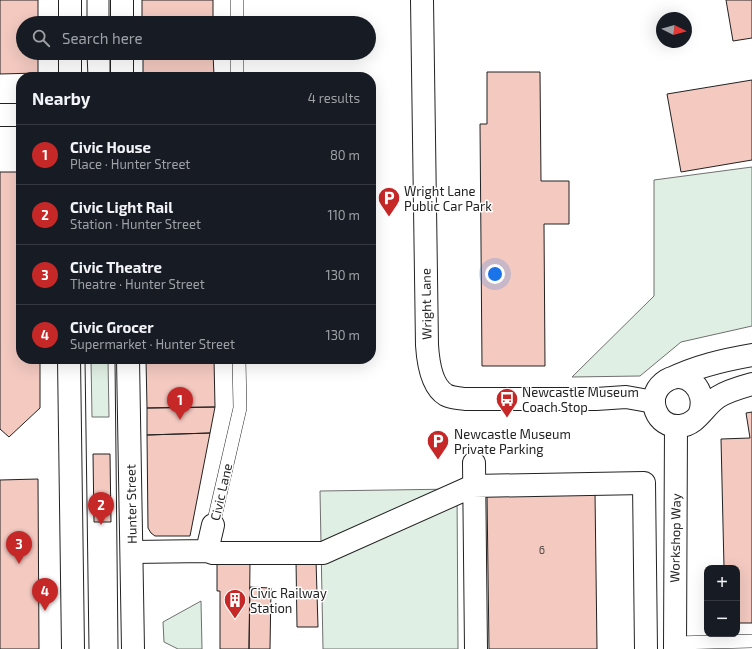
<!DOCTYPE html>
<html lang="en">
<head>
<meta charset="utf-8">
<style>
  body { margin:0; font-family:"Exo 2",sans-serif; background:#242831; color:#f1f3f6 }
  .controls { position:absolute; right:12px; bottom:12px; display:grid; overflow:hidden; border-radius:8px; box-shadow:0 4px 16px #0002 }
  .controls button { width:36px; height:36px; display:grid; place-items:center; padding:0; border:0; border-bottom:1px solid #363941; background:#171b24; color:#f1f3f6; font:20px sans-serif }
  .compass { position:absolute; left:656px; top:12px; width:36px; height:36px; border-radius:50%; background:#171b24; box-shadow:0 4px 16px #0002; rotate:96deg }
  .you { position:absolute; left:495px; top:274px; width:14px; height:14px; margin:-10px; border:3px solid #fff; border-radius:50%; background:#1a73e8; box-shadow:0 0 0 6px #1a73e833 }
  .badge { display:grid; place-items:center; width:26px; height:26px; border-radius:50%; background:#c62828; color:#fff; font-size:13px; font-weight:700 }
  .pin { position:absolute; translate:-50% -33px; filter:drop-shadow(0 1px 2px #0008) }
  .pin::after { content:''; position:absolute; top:21px; width:14px; height:12px; background:inherit; clip-path:polygon(0 0,100% 0,50% 100%) }
  .list { margin:0; padding:0; list-style:none }
  h2 { display:flex; justify-content:space-between; align-items:center; height:52px; margin:0; padding:0 16px; font-size:17px }
  h2 small { font-size:13px; font-weight:400; color:#9ea1a6 }
  .list li { display:grid; grid-template-columns:26px 1fr auto; gap:12px; align-items:center; box-sizing:border-box; height:60px; padding:0 16px; border-top:1px solid #363941 }
  .list b { display:block; font-size:15px; white-space:nowrap }
  .list p { margin:0; font-size:13px; white-space:nowrap; color:#9ea1a6 }
  .list em { font-size:13px; font-style:normal; color:#9ea1a6 }
  .icon { flex:none; width:22px; height:22px; fill:none; stroke:currentColor; stroke-width:2; stroke-linecap:round; stroke-linejoin:round }
  .map { position:relative; flex:none; width:752px; height:649px; overflow:hidden }
  .search { position:absolute; background:#171b24; box-shadow:0 4px 16px #0002; left:16px; top:16px; width:360px; height:44px; display:flex; align-items:center; gap:10px; box-sizing:border-box; padding:0 14px; border-radius:22px; color:#9ea1a6; font-size:15px }
  .panel { position:absolute; background:#171b24; box-shadow:0 4px 16px #0002; left:16px; top:72px; width:360px; height:292px; border-radius:16px }
  .map>svg:first-child { display:block }
  .green { fill:#e0efe3; stroke:#6f6f6f }
  .building { fill:#f3c9c0; stroke:#222 }
  .lines { fill:none; stroke-linecap:round; stroke-linejoin:round }
  .lane-casing { stroke:#222; stroke-width:14 }
  .street-casing { stroke:#222; stroke-width:24 }
  .secondary-casing { stroke:#222; stroke-width:24 }
  .lane { stroke:#fff; stroke-width:13 }
  .street { stroke:#fff; stroke-width:22 }
  .secondary { stroke:#fff; stroke-width:22 }
  .tram { stroke:#222; stroke-width:1 }
  .labels { text-anchor:middle; dominant-baseline:central; stroke-width:3; stroke-linejoin:round; paint-order:stroke }
  .number-label { font-size:11px; fill:#564c4a }
  .poi-label { font-size:13px; fill:#222; stroke:#fff; text-anchor:start }
  .street-label { font-size:13px; fill:#222; stroke:#fff }
</style>
</head>
<body>
<div class="map">
<svg width="752" height="649" viewBox="0 0 752 649">
  <rect width="100%" height="100%" fill="#fff"/>
  <path class="green" d="M752 167V326L681 342 640 376 572 377 654 296V180Z
    M91 359H108L109 417H92Z
    M457 489 458 649H323L320 491Z
    M201 601 202 649H178L164 642 163 622Z"/>
  <path class="building" d="M0 0H38V23H23V53H38V73L0 74Z
    M142 0H213V23H142Z
    M726 0H752V38L733 41Z
    M143 53H213L214 76 143 77Z
    M487 72H540L541 181H569V224H544L545 366H482L480 124H487Z
    M752 80V160L681 172 667 94Z
    M0 172H21V359H40V408L9 437 0 429Z
    M146 359H214L215 407 147 408Z
    M215 407 210 433 147 435V408Z
    M752 412V623H737V568H724L721 439 750 438 746 413Z
    M210 433 190 536H155L151 533 148 528 147 435Z
    M93 454H110L111 522H94Z
    M38 479 39 649H0V480Z
    M595 492 597 649H489L487 494Z
    M296 560H316L318 627H297Z
    M217 563H250L249 649H220V591H217Z
    M250 587 271 588 270 649H249Z"/>
  <g class="lines">
    <g class="lane-casing">
      <path id="lane" d="M237 0V23
        M237 53V77
        M213 525 240 408 239 359
        M675 643 752 641"/>
    </g>
    <g class="street-casing">
      <path id="street" d="M422 0 427 345C428 361 431 386 446 395 452 398 459 398 465 399H596L626 397 654 402
        M474 463 476 649
        M207 551 213 553H323L473 486 644 483 646 649
        M132 552 207 551 213 525"/>
    </g>
    <g class="secondary-casing">
      <path id="secondary" d="M70 0V23
        M122 0V23
        M70 53V77
        M122 53V77
        M0 115H21
        M69 359 73 649
        M128 359 133 649
        M670 379C697 366 723 360 752 355
        M699 415C710 391 685 365 663 383 645 398 656 428 680 426 697 425 704 406 718 397 727 391 741 387 752 384
        M675 649 676 426"/>
    </g>
    <use href="#lane" class="lane"/>
    <use href="#street" class="street"/>
    <use href="#secondary" class="secondary"/>
    <path class="tram" d="M87 0V23
      M109 0V23
      M87 53 88 77
      M110 53V77
      M85 359 89 649
      M115 359 118 649"/>
  </g>
  <defs>
    <g id="parking-pin" transform="scale(1.15)"><path d="M0 17L-7.5 6A9.5 9.5 0 1 1 7.5 6Z" fill="#c62828" stroke="#fff"/><path d="M-3.5-5.5H1a3.5 3.5 0 0 1 0 7H-1V5.5H-3.5ZM-1-3.4V-.6H.8a1.4 1.4 0 0 0 0-2.8Z" fill="#fff"/></g>
    <g id="bus-pin" transform="scale(1.15)"><path d="M0 17L-7.5 6A9.5 9.5 0 1 1 7.5 6Z" fill="#c62828" stroke="#fff"/><path d="M-5-6H5V4H4V6H2V4H-2V6H-4V4H-5ZM-3.5-4V0h7V-4ZM-3.5 1.2v1.5H-2V1.2ZM2 1.2v1.5H3.5V1.2Z" fill="#fff"/></g>
    <g id="building-pin" transform="scale(1.15)"><path d="M0 17L-7.5 6A9.5 9.5 0 1 1 7.5 6Z" fill="#c62828" stroke="#fff"/><path d="M-4-6H4V6H1V3H-1V6H-4ZM-2.5-4.3h1.7v1.8h-1.7ZM.8-4.3h1.7v1.8H.8ZM-2.5-1h1.7V.8h-1.7ZM.8-1h1.7V.8H.8Z" fill="#fff"/></g>
  </defs>
  <g fill-rule="evenodd">
    <use href="#parking-pin" x="389" y="198"/>
    <use href="#bus-pin" x="507" y="399"/>
    <use href="#parking-pin" x="438" y="441"/>
    <use href="#building-pin" x="235" y="600"/>
  </g>
  <g class="labels">
    <g class="number-label">
      <text x="542" y="549">6</text>
    </g>
    <g class="poi-label">
      <text x="404" y="191">Wright Lane<tspan x="404" dy="15">Public Car Park</tspan></text>
      <text x="522" y="392">Newcastle Museum<tspan x="522" dy="15">Coach Stop</tspan></text>
      <text x="454" y="434">Newcastle Museum<tspan x="454" dy="15">Private Parking</tspan></text>
      <text x="250" y="593">Civic Railway<tspan x="250" dy="15">Station</tspan></text>
    </g>
    <g class="street-label">
      <text transform="translate(426 304) rotate(-91)">Wright Lane</text>
      <text transform="translate(221 492) rotate(-77)">Civic Lane</text>
      <text transform="translate(131 504) rotate(-91)">Hunter Street</text>
      <text transform="translate(675 538) rotate(-89)">Workshop Way</text>
    </g>
  </g>
</svg>
<div class="controls">
<button>+</button>
<button>−</button>
</div>
<svg class="compass" viewBox="-18 -18 36 36"><path d="M0-13l5 13h-10z" fill="#e53935"/><path d="M0 13l5-13h-10z" fill="#9ea1a6"/></svg>
<div class="you"></div>
<div class="pin badge" style="left:180px;top:420px">1</div>
<div class="pin badge" style="left:101px;top:525px">2</div>
<div class="pin badge" style="left:19px;top:564px">3</div>
<div class="pin badge" style="left:45px;top:611px">4</div>
<div class="search"><svg class="icon" aria-label="search" viewBox="0 0 24 24"><circle cx="10" cy="10" r="6"/><path d="M15 15l6 6"/></svg>Search here</div>
<section class="panel">
<h2>Nearby<small>4 results</small></h2>
<ul class="list">
<li><span class="badge">1</span><div><b>Civic House</b><p>Place · Hunter Street</p></div><em>80 m</em></li>
<li><span class="badge">2</span><div><b>Civic Light Rail</b><p>Station · Hunter Street</p></div><em>110 m</em></li>
<li><span class="badge">3</span><div><b>Civic Theatre</b><p>Theatre · Hunter Street</p></div><em>130 m</em></li>
<li><span class="badge">4</span><div><b>Civic Grocer</b><p>Supermarket · Hunter Street</p></div><em>130 m</em></li>
</ul>
</section>
</div>
</body>
</html>
